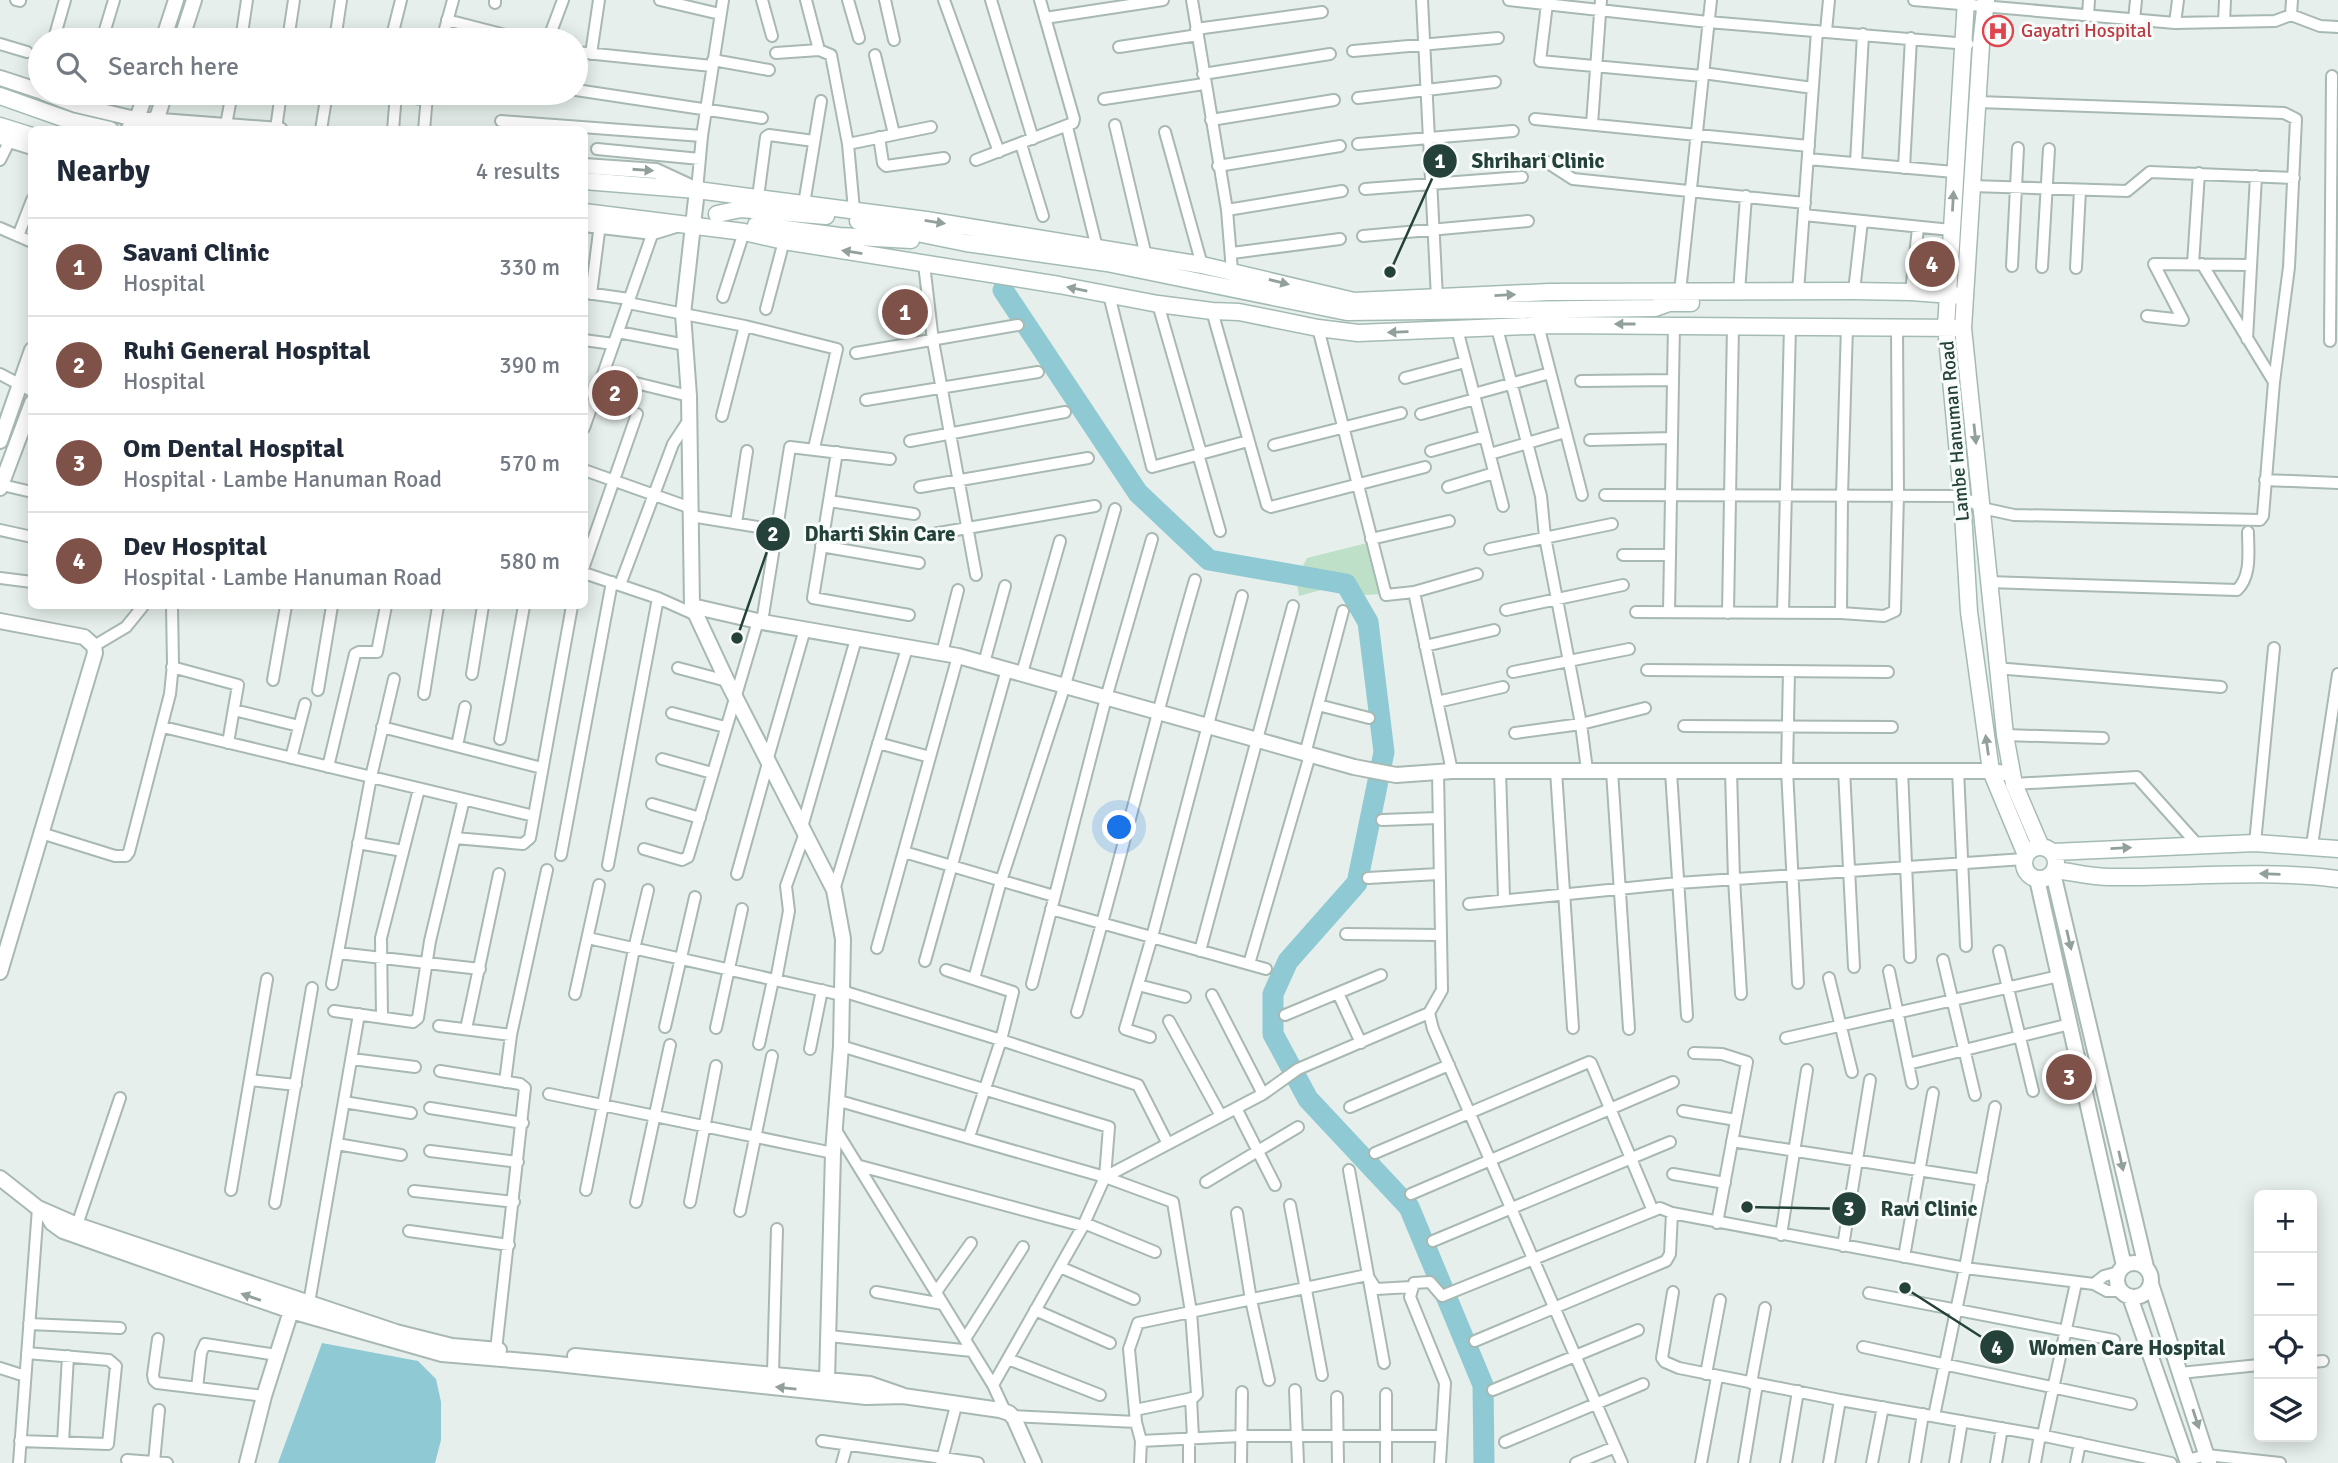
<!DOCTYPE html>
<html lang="en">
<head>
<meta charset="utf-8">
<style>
  body { margin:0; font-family:Signika,sans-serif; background:#f6f6f7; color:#1f2937 }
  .controls { position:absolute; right:21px; bottom:21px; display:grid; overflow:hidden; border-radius:10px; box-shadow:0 4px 18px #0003 }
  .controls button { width:63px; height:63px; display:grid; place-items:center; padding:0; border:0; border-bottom:2px solid #e0e1e3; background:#fff; color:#1f2937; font:35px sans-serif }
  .you { position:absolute; left:1120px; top:828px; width:24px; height:24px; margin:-18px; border:5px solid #fff; border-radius:50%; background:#1a73e8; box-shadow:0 0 0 10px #1a73e833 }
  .badge { display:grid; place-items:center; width:46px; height:46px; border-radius:50%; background:#7f5249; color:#fff; font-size:23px; font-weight:700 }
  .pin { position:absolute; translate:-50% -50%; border:4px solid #fff; box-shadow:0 2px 7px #0006 }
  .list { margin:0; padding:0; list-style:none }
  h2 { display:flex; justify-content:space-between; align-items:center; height:91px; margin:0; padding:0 28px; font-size:30px }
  h2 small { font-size:23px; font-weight:400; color:#747a83 }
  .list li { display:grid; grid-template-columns:46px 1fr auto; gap:21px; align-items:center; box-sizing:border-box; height:98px; padding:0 28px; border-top:2px solid #e0e1e3 }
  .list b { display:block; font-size:26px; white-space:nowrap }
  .list p { margin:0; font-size:23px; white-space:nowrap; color:#747a83 }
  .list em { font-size:23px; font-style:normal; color:#747a83 }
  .icon { flex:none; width:38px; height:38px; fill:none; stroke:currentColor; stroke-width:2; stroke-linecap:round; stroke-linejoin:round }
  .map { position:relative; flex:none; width:2338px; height:1463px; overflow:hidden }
  .search { position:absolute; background:#fff; box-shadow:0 4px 18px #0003; left:28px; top:28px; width:560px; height:77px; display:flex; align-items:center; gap:18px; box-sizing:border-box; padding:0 24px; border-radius:38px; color:#747a83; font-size:26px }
  .panel { position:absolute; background:#fff; box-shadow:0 4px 18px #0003; left:28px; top:126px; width:560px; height:483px; border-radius:10px }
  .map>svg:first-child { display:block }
  .green { fill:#bfe0c8 }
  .water { fill:#8ec9d4 }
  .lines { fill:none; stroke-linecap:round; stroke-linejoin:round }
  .river { stroke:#8ec9d4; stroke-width:21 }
  .minor-casing { stroke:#a8b8b2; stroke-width:14 }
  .tertiary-casing { stroke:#a8b8b2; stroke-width:18 }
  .secondary-casing { stroke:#a4bbb3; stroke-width:19 }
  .minor { stroke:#fff; stroke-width:10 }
  .tertiary { stroke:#fff; stroke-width:14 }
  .secondary { stroke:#fff; stroke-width:16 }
  .oneway { fill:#92a09c }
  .labels { text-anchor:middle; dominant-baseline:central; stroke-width:6; stroke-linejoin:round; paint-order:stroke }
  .health-label { font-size:19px; fill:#be3a42; stroke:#f7fbf9; text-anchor:start }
  .street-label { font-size:19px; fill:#24423a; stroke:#f7fbf9 }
  .leader { fill:none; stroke:#24423a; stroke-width:2.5 }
  .callout-dot { fill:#24423a; stroke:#f7fbf9; stroke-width:2.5 }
  .mark-label { font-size:21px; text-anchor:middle; font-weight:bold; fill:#fff }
  .callout-label { font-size:21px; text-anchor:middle; font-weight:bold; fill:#24423a; stroke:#f7fbf9; stroke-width:6; stroke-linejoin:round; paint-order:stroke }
</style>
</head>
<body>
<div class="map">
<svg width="2338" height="1463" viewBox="0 0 2338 1463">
  <rect width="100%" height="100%" fill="#e6efeb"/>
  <path class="green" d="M1367 543 1382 594 1347 596 1325 589 1299 596 1296 579 1307 558Z"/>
  <path class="water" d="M322 1343 418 1361 436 1379 441 1402V1440L435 1463H278Z"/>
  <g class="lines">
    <path class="river" d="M1003 290 1138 493 1209 560 1346 584 1368 622 1384 752 1357 883 1288 961 1273 994V1034L1308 1099 1409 1207 1483 1385 1484 1463"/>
    <g class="minor-casing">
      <path id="minor" d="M16 0 20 1
        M660 0 720 14
        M762 0 772 36
        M806 0 819 50
        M848 0 859 38
        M885 0 894 40
        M944 0 999 152
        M991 0 1033 139
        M1192 0 1227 210 1232 271
        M1422 0 1437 298
        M1509 0 1708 22 1968 44
        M1914 0 2175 23 2275 21 2291 15 2292 0
        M495 3V0
        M1547 4 1540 61 1702 76
        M2291 15 2320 26 2338 27
        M2088 16 2089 0
        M1045 18 1163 0
        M447 20 517 38
        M2134 20 2136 0
        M2224 22 2225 0
        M2175 23 2178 0
        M1196 29 1322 12
        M1826 31 1829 0
        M242 34 281 40
        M57 40 55 35 65 0
        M102 40 114 0
        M241 40 247 0
        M288 40 294 0
        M335 40 341 0
        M391 40 401 0
        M442 40 453 0
        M548 40 563 0
        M0 44 27 52
        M1119 47 1198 35
        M1353 51 1498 38
        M576 52 712 66
        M776 53 819 50 831 55 848 144 854 210
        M591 54 599 0
        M875 55 894 134
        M713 60 769 70
        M1703 73 1813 88
        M1203 74 1330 54
        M576 90 762 118
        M386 93 427 100
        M1358 98 1495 82
        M1104 99 1204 84
        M1535 119 1809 146
        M1211 120 1334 100
        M501 121 702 136
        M1592 124 1601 0
        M226 125 232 93
        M1115 125 1146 256
        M1067 127 1097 248
        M276 129 281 93
        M321 130 327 93
        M393 130 396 94
        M424 130 427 96
        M1165 132 1202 265
        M879 137 883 163 886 166 944 158
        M848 144 931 127
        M1021 144 1043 216
        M1358 144 1513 131
        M597 149 700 159
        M1542 159 1573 179 1805 203
        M1808 159 1954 172
        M0 160 10 140
        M976 160 1073 123 1074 119 1040 0
        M1856 163 1863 34
        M1218 166 1340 146
        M1904 168 1911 38
        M1972 186 2127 191 2150 172 2294 178
        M1365 189 1522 177
        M697 190 702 136 723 0
        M758 197 766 137 769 135 814 141
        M804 204 821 101
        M1227 210 1342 191
        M1804 215 1951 230
        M0 228 32 242
        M18 236 32 200
        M1363 236 1528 221
        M1232 253 1340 239
        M924 264 933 341 976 575
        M2193 264 2199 173
        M2202 264 2274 382
        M2012 266 2018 148
        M2042 267 2049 149
        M2076 268 2080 190
        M1854 291 1862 221
        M1680 292 1711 0
        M1739 292 1746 196
        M1798 292 1817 31
        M1911 292 1918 228
        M587 293 629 299
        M591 294 600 224
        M1109 295 1152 467 1248 441
        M723 297 744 232
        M628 303 745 326 837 349 814 448
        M1158 304 1201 453
        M766 309 784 241
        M1212 311 1267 505 1271 507 1425 467
        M2147 316 2183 320 2154 264 2251 265
        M1538 325 1582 495
        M1318 328 1386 595 1414 592 1477 574
        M1497 328 1541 496 1545 537 1581 724 1587 770
        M1457 329 1503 506
        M618 332 686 345
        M2247 339 2256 176
        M584 340 613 344
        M2330 341 2332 76
        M856 353 1018 325
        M0 374 32 391
        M603 375 689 396
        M1405 378 1465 362
        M1581 381 1673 380
        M1474 394 1550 373
        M866 400 1038 372
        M1421 414 1475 399
        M722 416 745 326
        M584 428 653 232
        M1590 440 1672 438
        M910 441 1065 412
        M1274 445 1401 413
        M1431 451 1485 436
        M837 452 813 598 909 615
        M1198 454 1220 531
        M1490 454 1565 432
        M584 470 691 508
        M2265 480 2338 483
        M2 485 32 492
        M920 487 1088 458
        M1448 487 1494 473
        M1605 495 1962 496 1982 508 2014 515 2260 520 2263 516 2274 382 2289 267 2296 119 2284 113 1978 102
        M829 501 914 514
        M691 516 776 530
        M736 523 747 451
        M0 530 32 537
        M927 535 1095 506
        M1371 539 1449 521
        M821 546 919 563
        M1490 549 1612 524
        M1623 555H1670
        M584 566 637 414
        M584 573 658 598 696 615
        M0 578 32 582
        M1988 582 2237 590C2252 576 2248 551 2248 532
        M620 585 673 444 690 418
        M1414 592 1452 771
        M1506 610 1623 585
        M1636 612 1841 613 1884 616 1895 611 1898 495 1897 327
        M1669 612 1674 324
        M1728 613 1733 325
        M1783 613 1790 326
        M1841 613 1842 495 1847 326
        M762 622 790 447 890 459
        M94 646 126 627 143 606
        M1425 646 1494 630
        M942 653 958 590
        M984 663 1005 586
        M172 667 238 685 228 743
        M678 668 727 681
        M1996 668 2221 687
        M1647 670 1888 672
        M1789 671 1787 770 1798 983
        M1513 672 1629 649
        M1022 673 1060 541
        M472 674 483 606
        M273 680 286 606
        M318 690 332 606
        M424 694 438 606
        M1437 702 1503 687
        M1318 705 1369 718
        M234 710 299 726
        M672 713 725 727
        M1684 726 1892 727
        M163 727 534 816
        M382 727 542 768
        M1515 733 1581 724 1645 708
        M2005 735 2103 738
        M500 739 524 606
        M878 743 930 757
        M457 746 465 707
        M1305 754 1343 611
        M291 758 305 704
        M662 759 712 773
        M767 761 805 629
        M328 767 355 654 359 652H377L386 606
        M1844 770 1854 967
        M1902 770 1910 957
        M1958 770 1966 946
        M1500 771 1504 898
        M1556 771 1573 1028
        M1612 771 1629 1029
        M1731 771 1734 879 1741 994
        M1671 772 1687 1016
        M1438 773 1442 990 1429 1013 1433 1029 1622 1463
        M2014 784 2137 777 2197 844
        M652 804 700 818
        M1382 820 1438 818
        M802 827 856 639
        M41 833 115 856H126L129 852 170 694 173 664 172 606
        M455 838 523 844 530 838 572 606
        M358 843 403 851
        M2255 843 2274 648
        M2312 845 2338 674
        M644 849 682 860 688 857 758 621
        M904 852 1054 896
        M561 855 612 582
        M608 865 658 598
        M737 874 768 763
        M1368 878 1438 874
        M834 890 907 648
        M1469 904 1678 883 2024 859
        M1051 909 1266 969
        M1346 934 1441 935
        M588 938 842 995
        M877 948 958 656
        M1200 951 1293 606
        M1999 951 2033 1091
        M338 953 480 969
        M1943 960 1975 1095
        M925 961 1007 669
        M1249 964 1310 755
        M946 970 1013 992 1001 1040 969 1137
        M1889 971 1912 1083
        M1829 978 1852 1072
        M974 979 1001 881 1065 685 1115 509
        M776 980 789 911 786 886 805 833
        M332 984 371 777 394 679
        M1032 984 1106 698 1152 539
        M1138 985 1185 997
        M842 991 1001 1040 1138 1085 1168 1144
        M1338 993 1361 1043
        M575 994 599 885
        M1212 995 1263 1094
        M334 1011 413 1022 418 1018 430 941 464 799
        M1077 1012C1119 869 1153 723 1195 580
        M1285 1015 1381 975
        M382 1017 381 938 419 789
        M1169 1021 1221 1116
        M439 1026 511 1035
        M665 1027 695 897
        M716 1028 742 909
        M466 1029 499 874
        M1150 1037 1125 1029 1152 937 1242 596
        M1786 1038 2059 976
        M759 1044 773 980
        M841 1046 1109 1127 1105 1177
        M810 1049 822 990
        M1694 1053 1722 1054 1747 1062 1717 1223
        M352 1059 415 1067
        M1908 1064 2070 1024
        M440 1071 520 1084 525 1088 496 1350
        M250 1080 296 1085
        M505 1082 511 1035 547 870
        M549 1094 833 1153
        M836 1100 1105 1177 1173 1202 1191 1312 1197 1394 1193 1398 1135 1410
        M344 1102 411 1113
        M1350 1107 1449 1065
        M430 1108 523 1123
        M1236 1108 1275 1185
        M1683 1111 1736 1120
        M834 1127 993 1385 1005 1411
        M1732 1141 1982 1180
        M337 1144 401 1155
        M430 1151 518 1162
        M1375 1153 1589 1062 1591 1063 1653 1211
        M860 1166 1083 1226
        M1349 1170 1384 1363
        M1673 1174 1725 1183
        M1206 1182 1298 1127
        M231 1190 267 979
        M586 1190 634 949 648 890
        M414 1191 514 1202
        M1411 1194 1673 1082
        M636 1202 670 1045
        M690 1202 716 1066
        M275 1203 312 988
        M1290 1205 1322 1375
        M740 1211 772 1056
        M1237 1213 1251 1300 1269 1380
        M1084 1223 1155 1252
        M77 1225 120 1098
        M409 1231 509 1245
        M1781 1235 1807 1070
        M1433 1241 1670 1142
        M1843 1246 1870 1080
        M1904 1257 1933 1093
        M1060 1267 1134 1299
        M2119 1272 2104 1276 2094 1284 2107 1291H2120
        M876 1292 943 1304
        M936 1292 971 1243
        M1673 1292 1662 1358 1665 1362 1679 1368 1840 1400 2040 1435 2171 1463
        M1869 1293 2114 1340
        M309 1303 359 1014
        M1035 1310 1110 1343
        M29 1324 120 1328
        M829 1336 972 1351
        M158 1339 153 1375 154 1380 157 1383 264 1396
        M965 1339 1023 1247
        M1475 1341 1666 1261 1670 1254 1672 1213
        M1863 1347 2131 1404
        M1008 1359 1100 1395
        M2312 1362 2323 1361
        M0 1368 25 1376
        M773 1373 777 1229
        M2180 1373 2259 1365
        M1706 1374 1720 1300
        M1751 1383 1765 1308
        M993 1385 1083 1226 1105 1177 1263 1094 1298 1069 1429 1013
        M197 1388 201 1353 205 1344 277 1355
        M1295 1390 1298 1463
        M1493 1390 1638 1330
        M1386 1394V1463
        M1337 1397 1338 1463
        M1191 1398 1193 1438
        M1012 1416 1136 1422
        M1934 1416 1965 1268 1995 1107
        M2043 1435 2076 1283
        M20 1441 108 1444 116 1366 109 1360 27 1353
        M822 1441 978 1463
        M1141 1441 1240 1436H1441
        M63 1442 68 1356
        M1505 1442 1643 1384
        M127 1460 167 1463
        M2187 1460 2207 1455 2280 1463
        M154 1462 159 1410
        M19 1463 38 1208
        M842 1463 847 1445
        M941 1463 957 1402
        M1140 1463 1141 1441 1136 1422 1129 1349 1138 1323 1367 1275 1376 1289 1411 1287
        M1189 1463V1438
        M1241 1463 1242 1392
        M1440 1463 1445 1383 1410 1297 1414 1283 1430 1282 1442 1296 1660 1208 1672 1213 1965 1268 2094 1284
        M1576 1463 1615 1447
        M1701 1463 1717 1377
        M1744 1463 1757 1384
        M1786 1463 1798 1391
        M1829 1463 1840 1400
        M1872 1463 1883 1407
        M1915 1463 1923 1414
        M1955 1463 1962 1421
        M1996 1463 2002 1428
        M2035 1463 2040 1435
        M2076 1463 2080 1443"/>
    </g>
    <g class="tertiary-casing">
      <path id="tertiary" d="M163 40 176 0
        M181 40 194 0
        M0 78 40 91
        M44 93 76 105 135 119 280 130
        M150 127 158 115 165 93
        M128 130 139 113 146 93
        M0 137 32 147
        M584 166 656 171 697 190 683 314 689 396 692 606 727 681 834 890 843 939 841 1046 833 1153 827 1380 824 1392
        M584 224 653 232 679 224
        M0 441 32 350
        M0 488 32 403
        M692 606 762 622 958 656 1354 767 1396 775 1452 771H1991L2012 774
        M0 621 84 637 94 646 95 653 0 972
        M2053 873 2146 1267
        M2037 879 2124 1266
        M0 1178 38 1208 77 1225 396 1332 452 1346 499 1350
        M46 1213 52 1223 63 1231 111 1248 291 1311 442 1354 548 1363 866 1397 903 1396 1000 1410 1009 1413 1014 1418 1034 1463
        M2117 1280a17 17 0 1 1 34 0a17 17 0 1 1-34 0Z
        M2151 1284 2209 1463
        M2130 1297 2188 1463
        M575 1356 870 1384 902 1395
        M247 1463 264 1396 291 1311"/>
    </g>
    <g class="secondary-casing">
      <path id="secondary" d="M1966 0 1946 327 1962 496 1969 612 1991 771 2026 855
        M1986 0 1981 45 1963 328 2005 735 2014 784 2041 847
        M0 96 71 121 110 130
        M0 126 32 136
        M584 181 697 190 926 220 1202 265 1354 301 1549 292 1854 291 1911 292 1965 296
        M584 212 744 232 784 241 1059 285 1158 304 1212 311 1239 312 1318 328 1358 333 1552 325 1963 328
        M717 214 741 209 826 216
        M858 221 966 243 1107 263 1347 312 1655 308 1669 303H1691
        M756 225 839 236 911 240
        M2024 863a16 16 0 1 1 32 0a16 16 0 1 1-32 0Z
        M2053 852 2255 843 2338 849
        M2055 870C2073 872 2092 877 2109 877 2186 878 2262 869 2338 879"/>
    </g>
    <use href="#minor" class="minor"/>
    <use href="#tertiary" class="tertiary"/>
    <use href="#secondary" class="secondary"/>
  </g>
  <defs><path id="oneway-solid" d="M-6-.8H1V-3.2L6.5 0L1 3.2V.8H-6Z" transform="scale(1.75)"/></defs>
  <g class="oneway">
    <use href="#oneway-solid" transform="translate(643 170) rotate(4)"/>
    <use href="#oneway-solid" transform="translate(1953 201) rotate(-87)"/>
    <use href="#oneway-solid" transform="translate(935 222) rotate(9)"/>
    <use href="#oneway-solid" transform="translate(852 252) rotate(-171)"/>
    <use href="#oneway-solid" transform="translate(1279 282) rotate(14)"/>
    <use href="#oneway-solid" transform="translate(1077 289) rotate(-169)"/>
    <use href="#oneway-solid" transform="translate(1505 295) rotate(-3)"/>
    <use href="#oneway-solid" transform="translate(1625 324) rotate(180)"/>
    <use href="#oneway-solid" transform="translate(1398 332) rotate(178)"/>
    <use href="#oneway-solid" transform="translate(1975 434) rotate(84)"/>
    <use href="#oneway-solid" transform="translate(1987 745) rotate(-98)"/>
    <use href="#oneway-solid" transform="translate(2121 848) rotate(-3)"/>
    <use href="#oneway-solid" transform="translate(2270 874) rotate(-178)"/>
    <use href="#oneway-solid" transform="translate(2069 940) rotate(77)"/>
    <use href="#oneway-solid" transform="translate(2121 1161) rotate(77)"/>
    <use href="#oneway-solid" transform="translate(251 1297) rotate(-161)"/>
    <use href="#oneway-solid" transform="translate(786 1388) rotate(-174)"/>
    <use href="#oneway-solid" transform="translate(2196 1419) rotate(72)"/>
  </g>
  <defs>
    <g id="hospital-ring" transform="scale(1.575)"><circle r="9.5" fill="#f7fbf9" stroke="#e0444e" stroke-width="1.5"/><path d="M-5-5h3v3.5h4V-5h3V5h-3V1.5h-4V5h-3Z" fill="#e0444e"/></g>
  </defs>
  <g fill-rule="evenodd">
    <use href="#hospital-ring" x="1998" y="31"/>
  </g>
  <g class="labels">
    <g class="health-label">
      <text x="2021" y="31">Gayatri Hospital</text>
    </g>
    <g class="street-label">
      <text transform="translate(1955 431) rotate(-95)">Lambe Hanuman Road</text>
    </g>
  </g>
  <path class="leader" d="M1390 272L1440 161M737 638L773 534M1747 1207L1849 1209M1905 1288L1997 1347"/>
  <g class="callout-dot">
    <circle cx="1390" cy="272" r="7"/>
    <circle cx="737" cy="638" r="7"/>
    <circle cx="1747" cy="1207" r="7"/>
    <circle cx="1905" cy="1288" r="7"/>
    <circle cx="1440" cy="161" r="18"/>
    <circle cx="773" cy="534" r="18"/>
    <circle cx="1849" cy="1209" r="18"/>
    <circle cx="1997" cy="1347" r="18"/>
  </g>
  <g class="mark-label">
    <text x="1440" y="168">1</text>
    <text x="773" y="541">2</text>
    <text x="1849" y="1216">3</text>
    <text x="1997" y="1355">4</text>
  </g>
  <g class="callout-label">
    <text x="1538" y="168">Shrihari Clinic</text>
    <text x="880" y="541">Dharti Skin Care</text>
    <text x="1929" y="1216">Ravi Clinic</text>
    <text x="2127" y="1355">Women Care Hospital</text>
  </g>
</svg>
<div class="controls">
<button>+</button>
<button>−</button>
<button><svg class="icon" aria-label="locate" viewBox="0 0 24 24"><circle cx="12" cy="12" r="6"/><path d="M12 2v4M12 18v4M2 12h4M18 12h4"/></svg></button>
<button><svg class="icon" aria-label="layers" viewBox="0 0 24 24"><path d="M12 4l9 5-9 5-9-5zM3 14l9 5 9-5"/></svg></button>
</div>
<div class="you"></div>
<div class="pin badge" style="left:905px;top:312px">1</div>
<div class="pin badge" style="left:615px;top:393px">2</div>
<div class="pin badge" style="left:2069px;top:1077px">3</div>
<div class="pin badge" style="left:1932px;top:264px">4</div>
<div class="search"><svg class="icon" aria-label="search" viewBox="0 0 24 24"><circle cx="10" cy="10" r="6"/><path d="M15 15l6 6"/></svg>Search here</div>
<section class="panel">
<h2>Nearby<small>4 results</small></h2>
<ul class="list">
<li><span class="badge">1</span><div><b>Savani Clinic</b><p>Hospital</p></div><em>330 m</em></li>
<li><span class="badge">2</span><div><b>Ruhi General Hospital</b><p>Hospital</p></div><em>390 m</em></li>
<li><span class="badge">3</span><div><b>Om Dental Hospital</b><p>Hospital · Lambe Hanuman Road</p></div><em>570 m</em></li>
<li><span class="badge">4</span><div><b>Dev Hospital</b><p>Hospital · Lambe Hanuman Road</p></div><em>580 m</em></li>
</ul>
</section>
</div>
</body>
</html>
